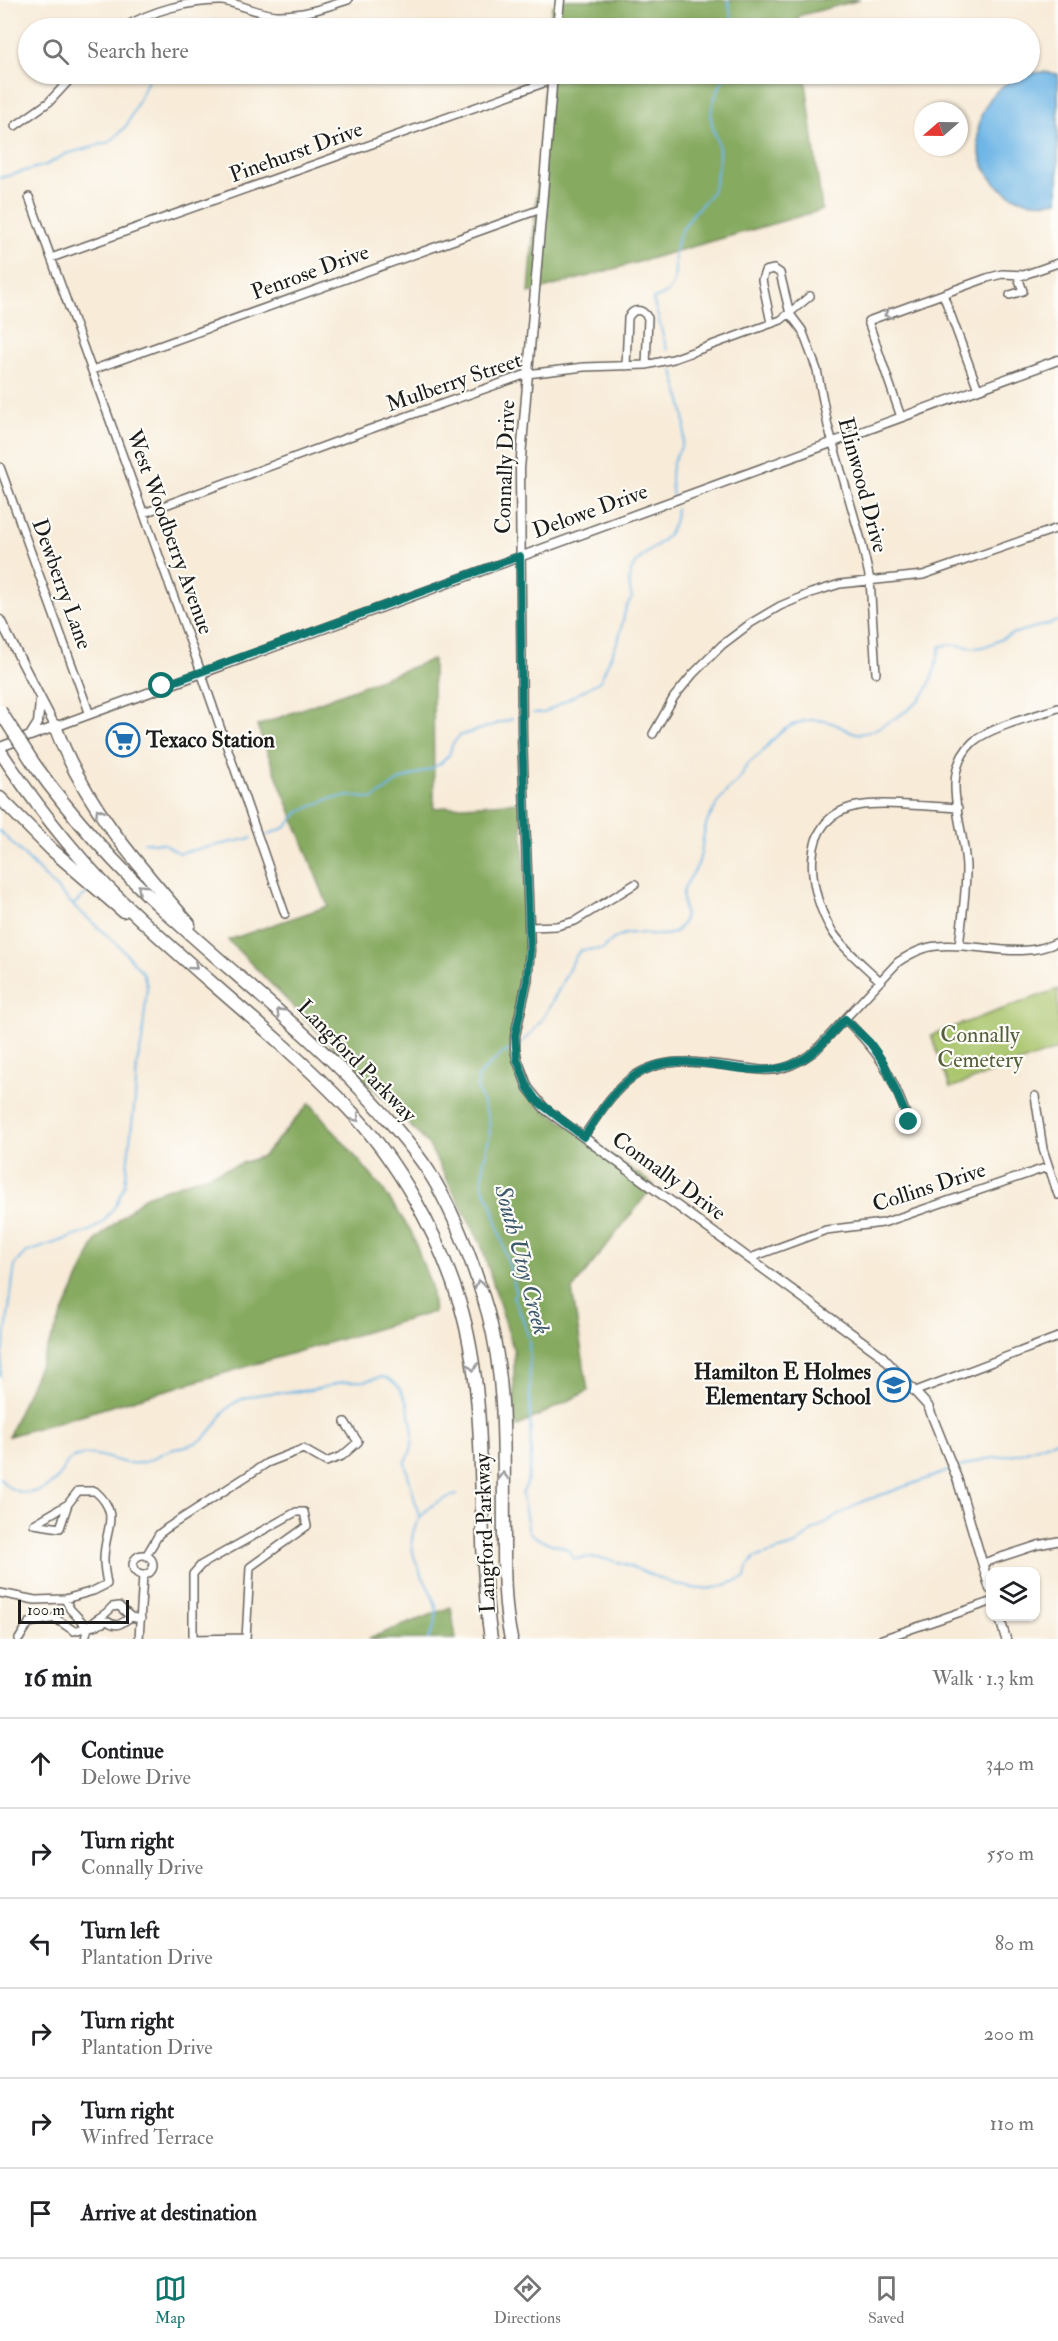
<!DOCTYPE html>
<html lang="en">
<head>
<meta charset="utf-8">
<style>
  body { margin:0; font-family:"IM FELL Double Pica",serif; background:#f6f6f6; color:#202124 }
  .controls { position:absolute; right:18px; bottom:18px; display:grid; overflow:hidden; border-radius:12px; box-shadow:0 2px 4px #0004 }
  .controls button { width:54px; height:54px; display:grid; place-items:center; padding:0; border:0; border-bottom:2px solid #e0e0e0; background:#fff; color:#202124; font:30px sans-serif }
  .compass { position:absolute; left:914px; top:102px; width:54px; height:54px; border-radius:50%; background:#fff; box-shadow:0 2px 4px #0004; rotate:250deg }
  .scale { position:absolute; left:18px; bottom:15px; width:111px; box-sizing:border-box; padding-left:6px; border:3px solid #1c1c1c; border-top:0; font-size:16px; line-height:21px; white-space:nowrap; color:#1c1c1c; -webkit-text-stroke:4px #fdfcf7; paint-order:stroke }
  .stop { position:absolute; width:18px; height:18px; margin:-14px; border:4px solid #0f766e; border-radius:50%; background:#fff }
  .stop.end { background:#0f766e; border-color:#fff; box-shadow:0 2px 6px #0008 }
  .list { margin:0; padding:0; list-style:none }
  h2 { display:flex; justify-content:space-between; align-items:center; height:78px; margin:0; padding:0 24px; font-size:26px }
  h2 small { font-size:20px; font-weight:400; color:#757577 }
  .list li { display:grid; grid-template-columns:39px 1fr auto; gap:18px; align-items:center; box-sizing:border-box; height:90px; padding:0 24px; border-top:2px solid #e0e0e0 }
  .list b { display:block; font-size:22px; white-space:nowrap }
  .list p { margin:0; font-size:20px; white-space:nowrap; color:#757577 }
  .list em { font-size:20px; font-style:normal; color:#757577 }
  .icon { flex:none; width:33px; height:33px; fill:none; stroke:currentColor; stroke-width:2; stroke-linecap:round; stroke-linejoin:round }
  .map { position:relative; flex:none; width:1058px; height:1639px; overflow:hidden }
  .search { position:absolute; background:#fff; box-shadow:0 2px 4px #0004; left:18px; right:18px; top:18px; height:66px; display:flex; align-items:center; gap:15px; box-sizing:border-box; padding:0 21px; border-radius:33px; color:#757577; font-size:22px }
  .sheet { height:618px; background:#fff }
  nav { display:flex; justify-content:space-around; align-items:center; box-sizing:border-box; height:84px; border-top:2px solid #e0e0e0; background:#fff; font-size:16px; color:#757577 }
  nav a { display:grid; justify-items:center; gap:3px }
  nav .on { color:#0f766e }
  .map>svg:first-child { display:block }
  .green { fill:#a9c56c; stroke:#627044; stroke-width:1.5 }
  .forest { fill:#86aa60; stroke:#51633e; stroke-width:1.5 }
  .water { fill:#6eb6e6; stroke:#456981; stroke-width:1.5 }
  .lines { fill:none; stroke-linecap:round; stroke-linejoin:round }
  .stream { stroke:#6eb6e6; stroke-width:2 }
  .minor-casing { stroke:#69645e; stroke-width:10 }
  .tertiary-casing { stroke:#69645e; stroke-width:11 }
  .motorway-casing { stroke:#69645e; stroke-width:15 }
  .minor { stroke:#fff; stroke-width:7 }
  .tertiary { stroke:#fff; stroke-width:8 }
  .motorway { stroke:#fff; stroke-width:12 }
  .motorway-bridge-casing { stroke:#69645e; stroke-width:15; stroke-linecap:butt }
  .motorway-bridge { stroke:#fff; stroke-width:12 }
  .oneway { stroke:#999 }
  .route { stroke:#0f766e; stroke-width:8 }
  .labels { text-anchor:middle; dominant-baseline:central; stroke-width:4.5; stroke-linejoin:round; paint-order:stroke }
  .street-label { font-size:22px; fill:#1c1c1c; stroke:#fdfcf7 }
  .poi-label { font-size:22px; font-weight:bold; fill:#1c1c1c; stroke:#fdfcf7; text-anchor:start }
  .park-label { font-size:22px; fill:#54603c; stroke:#fdfcf7 }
  .water-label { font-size:24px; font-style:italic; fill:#3d5a6d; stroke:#fdfcf7 }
</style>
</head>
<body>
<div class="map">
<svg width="1058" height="1639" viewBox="0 0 1058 1639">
  <rect width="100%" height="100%" fill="#fdfcf7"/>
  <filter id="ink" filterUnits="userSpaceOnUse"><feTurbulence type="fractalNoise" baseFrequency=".0167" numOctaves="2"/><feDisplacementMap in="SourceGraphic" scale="12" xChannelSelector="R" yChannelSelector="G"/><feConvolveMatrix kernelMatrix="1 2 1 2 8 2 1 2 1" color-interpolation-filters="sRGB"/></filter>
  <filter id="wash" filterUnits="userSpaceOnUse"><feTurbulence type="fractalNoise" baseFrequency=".008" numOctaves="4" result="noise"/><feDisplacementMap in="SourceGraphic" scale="24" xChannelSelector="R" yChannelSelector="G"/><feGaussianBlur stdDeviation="1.35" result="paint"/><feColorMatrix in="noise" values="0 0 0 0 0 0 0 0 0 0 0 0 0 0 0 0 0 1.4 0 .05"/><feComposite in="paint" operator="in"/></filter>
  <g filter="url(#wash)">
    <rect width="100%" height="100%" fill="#f8ebd8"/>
    <path class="green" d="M1058 989V1049L950 1088 931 1035Z"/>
    <path class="forest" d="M566 0H860L798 16 800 28H550L552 6Z
      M546 74H805L822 210 529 293Z
      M433 659 434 808 521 802 528 933 522 1000 512 1057 534 1102 654 1185 572 1290 588 1391 514 1428V1351L481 1244 428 1144 228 940 328 906 257 726Z
      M310 1103 382 1188 411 1231 431 1286 434 1312 9 1436 18 1413 96 1240 146 1196 263 1156Z
      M451 1607 456 1639H367Z"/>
    <path class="water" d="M1043 72 1058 74V201C964 218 945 80 1043 72Z"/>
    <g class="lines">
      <path class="stream" d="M728 0 734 28
        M202 28 214 20
        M0 178 46 165 66 154 110 142 127 125 151 74
        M667 350 653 299C687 290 669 267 677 242 681 230 690 217 699 207 704 202 710 197 713 189 717 177 721 156 718 144 716 135 711 126 711 117 711 103 720 86 726 74
        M673 370C678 392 689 419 683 441 682 449 675 455 673 463 670 473 671 486 673 496
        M533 713H544L600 681 619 638 626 607 632 598C616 546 676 557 676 509
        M0 831 73 905 121 948 143 973 147 986 142 1042 137 1063 135 1099 125 1184 116 1205 102 1223 90 1231 25 1253 15 1264 0 1376
        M267 835 286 827 299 812 329 799 351 796 373 799 400 780 431 769 441 763 449 755 452 745 459 736 512 719
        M144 842 164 844 179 853 252 838
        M73 905 87 893
        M517 1046C541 1029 553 1000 566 975 571 965 573 958 581 950L603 949C630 915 662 949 680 927 689 917 681 904 683 892 686 881 694 874 698 864 704 850 701 834 708 820 713 811 719 801 725 793 730 788 737 783 741 777 743 774 743 771 745 768 748 762 756 758 761 753 770 744 776 734 787 728 804 718 822 718 839 726 845 729 849 733 856 733 867 735 876 729 885 724 926 701 930 692 940 647 958 640 966 651 982 647 992 645 1002 638 1012 634 1027 629 1043 626 1058 621
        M513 1049 502 1054 485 1069 478 1077 477 1088 489 1119 490 1135 484 1160 482 1185 492 1205 516 1291 513 1297 522 1317 529 1339 531 1461 527 1483 522 1494
        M0 1478C14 1498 38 1496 55 1481 67 1470 60 1462 79 1456 102 1449 121 1469 145 1462 151 1460 155 1457 161 1454 174 1447 190 1448 203 1439 218 1427 221 1408 240 1400 264 1390 291 1394 316 1389 324 1388 330 1385 338 1383 347 1380 356 1382 365 1381 370 1380 377 1377 383 1377 396 1379 405 1395 408 1407 413 1427 417 1444 405 1463L419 1516
        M522 1494 529 1532C534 1536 540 1540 546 1542 561 1548 565 1543 574 1559 621 1549 659 1589 705 1589 719 1589 733 1582 745 1578L747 1567 754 1558 796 1545 813 1530 861 1502 977 1461 1020 1453 1058 1440
        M428 1639C450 1604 423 1588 414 1556 405 1525 428 1501 457 1495"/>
    </g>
  </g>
  <g filter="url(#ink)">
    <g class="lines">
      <g class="minor-casing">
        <path id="minor" d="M123 28C150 11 190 0 223 1 241 4 258 14 276 15 301 16 324 8 348 0
          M15 126 49 102 75 74
          M29 197 201 672 285 914
          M51 258 552 80
          M943 294 978 389
          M1010 295 1023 291 1018 277 1058 263
          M771 323 762 280 765 271 774 269 780 273 790 314 802 330 817 370 828 426 861 540 870 580 876 673
          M626 366 628 318C633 308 642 308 648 318L646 365
          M92 370 541 209
          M901 417 868 321 987 278 1002 274 1025 275
          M0 467 89 712
          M144 513 365 431 527 374 584 367 646 365 673 359 781 320 810 296
          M653 734 674 697 693 674 722 645 751 623 780 606 811 593 840 584 923 575 1058 528
          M530 927 557 926 575 921 635 884
          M959 946C962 920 966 894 966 869 966 828 937 775 973 742 990 727 1035 716 1058 708
          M880 981C864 965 844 950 832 931 808 892 796 818 857 806 883 801 930 807 958 808
          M845 1019C882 1056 891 1073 909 1122
          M1035 1096 1043 1149 1058 1195
          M583 1137C598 1116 612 1091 634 1076 668 1053 708 1064 746 1068 758 1070 771 1072 783 1068 795 1065 805 1058 815 1051L898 962C910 954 923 947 937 946 978 942 1019 961 1058 942
          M750 1258 826 1230 883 1223 1048 1167
          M916 1391 1058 1337
          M34 1524 60 1528 68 1504 78 1491H95C123 1515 103 1531 104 1561 104 1569 106 1577 107 1584L93 1591 65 1599
          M34 1524 68 1504
          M133 1565a10 10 0 1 1 20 0a10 10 0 1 1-20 0Z
          M146 1556 159 1534 167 1528 267 1463 303 1449 326 1462 342 1456 358 1442 345 1422
          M983 1563 1038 1545 1058 1541
          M0 1593 35 1600 65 1599 70 1609 87 1627
          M19 1639 29 1623 55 1618 74 1631C86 1627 96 1627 107 1621 118 1629 121 1623 131 1617
          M85 1639C89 1616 100 1622 112 1607L119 1606 131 1617 141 1619
          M139 1639 143 1575
          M193 1639V1574L201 1565 296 1512H304L307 1526 250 1567 246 1639
          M193 1639 246 1638
          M882 1639 990 1602"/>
      </g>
      <g class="tertiary-casing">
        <path id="tertiary" d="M557 28 560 0
          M553 74 520 469 522 736 530 950 527 981 515 1036V1048L517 1059 528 1088 545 1109 881 1355 928 1406 957 1478 990 1589
          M0 620 55 726
          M31 734 38 723 40 701
          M0 747 1058 360
          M999 1616 1006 1639"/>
      </g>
      <g class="motorway-casing">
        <path id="motorway" d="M55 726C83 803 137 864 189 924
          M0 751C31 798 67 845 106 886 182 963 271 1028 346 1106 398 1160 438 1233 460 1304 492 1413 474 1528 491 1639
          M34 764C73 818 117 867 167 913 238 978 315 1038 380 1110 397 1130 415 1150 429 1172 456 1215 474 1265 488 1313 508 1386 503 1464 504 1539 504 1573 504 1606 511 1639
          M0 798 51 849 123 911"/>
      </g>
      <use href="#minor" class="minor"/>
      <use href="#tertiary" class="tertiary"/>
      <use href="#motorway" class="motorway"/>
      <g class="motorway-bridge-casing">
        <path id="motorway-bridge" d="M0 711 34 764"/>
      </g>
      <use href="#motorway-bridge" class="motorway-bridge"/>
    </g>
    <defs><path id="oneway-chevron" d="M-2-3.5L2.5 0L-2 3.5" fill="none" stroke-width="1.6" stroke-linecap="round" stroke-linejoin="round" transform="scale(1.5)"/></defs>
    <g class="oneway">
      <use href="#oneway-chevron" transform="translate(888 314) rotate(160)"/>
      <use href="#oneway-chevron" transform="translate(99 812) rotate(-122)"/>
      <use href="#oneway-chevron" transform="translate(141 888) rotate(-136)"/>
      <use href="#oneway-chevron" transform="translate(194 966) rotate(41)"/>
      <use href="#oneway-chevron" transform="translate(280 1012) rotate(-137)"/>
      <use href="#oneway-chevron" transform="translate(356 1118) rotate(51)"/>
      <use href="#oneway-chevron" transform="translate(479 1284) rotate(-106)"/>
      <use href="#oneway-chevron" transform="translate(473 1367) rotate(82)"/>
      <use href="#oneway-chevron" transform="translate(503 1476) rotate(-91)"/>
    </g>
  </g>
  <g class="lines" filter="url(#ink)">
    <path class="route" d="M162 686 520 556 522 736 530 950 527 981 515 1036 517 1059 528 1088 536 1100 584 1137C598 1116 612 1091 633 1077 687 1039 745 1088 798 1062 817 1053 831 1034 845 1019L870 1043 884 1063 909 1122"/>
  </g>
  <defs>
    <g id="supermarket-ring" transform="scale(1.725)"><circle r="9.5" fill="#fdfcf7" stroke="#1f6fb2" stroke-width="1.5"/><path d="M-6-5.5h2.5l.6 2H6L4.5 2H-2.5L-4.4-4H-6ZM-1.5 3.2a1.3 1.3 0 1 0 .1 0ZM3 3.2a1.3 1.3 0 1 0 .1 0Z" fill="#1f6fb2"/></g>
    <g id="school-ring" transform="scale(1.725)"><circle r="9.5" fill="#fdfcf7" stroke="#1f6fb2" stroke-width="1.5"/><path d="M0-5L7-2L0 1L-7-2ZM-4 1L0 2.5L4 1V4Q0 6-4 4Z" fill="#1f6fb2"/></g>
  </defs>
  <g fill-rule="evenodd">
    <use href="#supermarket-ring" x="123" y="740"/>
    <use href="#school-ring" x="894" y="1385"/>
  </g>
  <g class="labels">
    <g class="street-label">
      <text transform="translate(296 152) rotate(-20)">Pinehurst Drive</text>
      <text transform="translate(310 272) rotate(-20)">Penrose Drive</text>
      <text transform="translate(454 382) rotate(-19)">Mulberry Street</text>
      <text transform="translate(505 467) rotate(-88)">Connally Drive</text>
      <text transform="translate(863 485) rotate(75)">Elinwood Drive</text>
      <text transform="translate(590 511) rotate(-20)">Delowe Drive</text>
      <text transform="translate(170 532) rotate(70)">West Woodberry Avenue</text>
      <text transform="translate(62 584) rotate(70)">Dewberry Lane</text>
      <text transform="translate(357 1061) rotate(46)">Langford Parkway</text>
      <text transform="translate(669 1176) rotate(36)">Connally Drive</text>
      <text transform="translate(929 1187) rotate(-18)">Collins Drive</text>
      <text transform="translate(485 1533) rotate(-92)">Langford Parkway</text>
    </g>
    <g class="poi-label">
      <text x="146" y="740">Texaco Station</text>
      <text x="871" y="1372" text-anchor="end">Hamilton E Holmes<tspan x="871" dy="25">Elementary School</tspan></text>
    </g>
    <g class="park-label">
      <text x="980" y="1035">Connally<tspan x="980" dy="25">Cemetery</tspan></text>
    </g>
    <g class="water-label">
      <text transform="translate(522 1260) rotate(75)">South Utoy Creek</text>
    </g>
  </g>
</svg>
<div class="controls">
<button><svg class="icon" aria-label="layers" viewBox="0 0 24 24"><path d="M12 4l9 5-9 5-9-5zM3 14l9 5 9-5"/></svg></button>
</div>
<svg class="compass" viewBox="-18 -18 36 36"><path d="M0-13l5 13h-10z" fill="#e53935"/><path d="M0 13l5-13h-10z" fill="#757577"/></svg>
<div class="scale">100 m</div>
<div class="stop" style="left:162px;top:686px"></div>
<div class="stop end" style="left:909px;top:1122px"></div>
<div class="search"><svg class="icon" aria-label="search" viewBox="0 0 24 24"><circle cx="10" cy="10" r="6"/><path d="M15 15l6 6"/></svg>Search here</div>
</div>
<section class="sheet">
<h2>16 min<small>Walk · 1.3 km</small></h2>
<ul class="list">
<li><svg class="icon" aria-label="ahead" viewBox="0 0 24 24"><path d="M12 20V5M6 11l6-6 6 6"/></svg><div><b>Continue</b><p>Delowe Drive</p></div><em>340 m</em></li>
<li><svg class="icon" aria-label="right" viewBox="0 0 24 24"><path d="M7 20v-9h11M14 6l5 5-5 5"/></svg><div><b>Turn right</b><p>Connally Drive</p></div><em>550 m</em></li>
<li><svg class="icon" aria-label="left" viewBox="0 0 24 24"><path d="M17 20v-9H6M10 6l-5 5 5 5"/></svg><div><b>Turn left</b><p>Plantation Drive</p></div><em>80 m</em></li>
<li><svg class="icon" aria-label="right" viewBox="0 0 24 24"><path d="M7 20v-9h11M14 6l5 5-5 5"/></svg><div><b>Turn right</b><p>Plantation Drive</p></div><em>200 m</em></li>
<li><svg class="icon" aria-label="right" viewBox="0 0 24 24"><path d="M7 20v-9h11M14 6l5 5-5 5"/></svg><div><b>Turn right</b><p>Winfred Terrace</p></div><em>110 m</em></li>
<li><svg class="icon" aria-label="arrive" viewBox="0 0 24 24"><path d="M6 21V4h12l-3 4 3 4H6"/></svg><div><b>Arrive at destination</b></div></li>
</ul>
</section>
<nav>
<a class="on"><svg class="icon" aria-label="map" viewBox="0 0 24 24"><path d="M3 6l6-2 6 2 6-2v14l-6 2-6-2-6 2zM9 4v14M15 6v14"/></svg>Map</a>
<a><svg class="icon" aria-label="directions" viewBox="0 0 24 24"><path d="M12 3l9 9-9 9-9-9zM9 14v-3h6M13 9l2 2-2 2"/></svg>Directions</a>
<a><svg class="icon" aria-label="saved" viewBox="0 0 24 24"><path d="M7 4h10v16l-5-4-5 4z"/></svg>Saved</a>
</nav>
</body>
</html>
